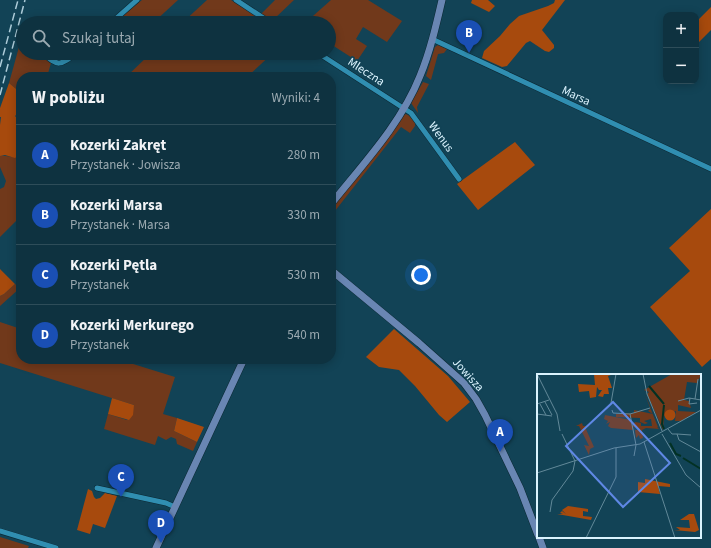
<!DOCTYPE html>
<html lang="pl">
<head>
<meta charset="utf-8">
<style>
  body { margin:0; font-family:"Source Sans 3",sans-serif; background:#1c3e4b; color:#f1f3f6 }
  .controls { position:absolute; right:12px; top:12px; display:grid; overflow:hidden; border-radius:8px; box-shadow:0 2px 10px #0003 }
  .controls button { width:36px; height:36px; display:grid; place-items:center; padding:0; border:0; border-bottom:1px solid #2e4d59; background:#0e3240; color:#f1f3f6; font:20px sans-serif }
  .you { position:absolute; left:421px; top:275px; width:14px; height:14px; margin:-10px; border:3px solid #fff; border-radius:50%; background:#1a73e8; box-shadow:0 0 0 6px #1a73e833 }
  .badge { display:grid; place-items:center; width:26px; height:26px; border-radius:50%; background:#bca0f2; color:#fff; font-size:13px; font-weight:700 }
  .pin { position:absolute; translate:-50% -33px; filter:drop-shadow(0 1px 2px #0008) }
  .pin::after { content:''; position:absolute; top:21px; width:14px; height:12px; background:inherit; clip-path:polygon(0 0,100% 0,50% 100%) }
  .list { margin:0; padding:0; list-style:none }
  h2 { display:flex; justify-content:space-between; align-items:center; height:52px; margin:0; padding:0 16px; font-size:17px }
  h2 small { font-size:13px; font-weight:400; color:#9baab1 }
  .list li { display:grid; grid-template-columns:26px 1fr auto; gap:12px; align-items:center; box-sizing:border-box; height:60px; padding:0 16px; border-top:1px solid #2e4d59 }
  .list b { display:block; font-size:15px; white-space:nowrap }
  .list p { margin:0; font-size:13px; white-space:nowrap; color:#9baab1 }
  .list em { font-size:13px; font-style:normal; color:#9baab1 }
  .icon { flex:none; width:22px; height:22px; fill:none; stroke:currentColor; stroke-width:2; stroke-linecap:round; stroke-linejoin:round }
  .map { position:relative; flex:none; width:711px; height:548px; overflow:hidden }
  .search { position:absolute; background:#0e3240; box-shadow:0 2px 10px #0003; left:16px; top:16px; width:320px; height:44px; display:flex; align-items:center; gap:10px; box-sizing:border-box; padding:0 14px; border-radius:22px; color:#9baab1; font-size:15px }
  .panel { position:absolute; background:#0e3240; box-shadow:0 2px 10px #0003; left:16px; top:72px; width:320px; height:292px; border-radius:16px }
  .map>svg:first-child { display:block }
  .green { fill:#71391b }
  .forest { fill:#a74a0d }
  .lines { fill:none; stroke-linecap:round; stroke-linejoin:round }
  .street-casing { stroke:#0b2833; stroke-width:6 }
  .secondary-casing { stroke:#0b2833; stroke-width:8 }
  .street { stroke:#308eb1; stroke-width:5 }
  .secondary { stroke:#6986b3; stroke-width:7 }
  .rail { stroke:#adccd9; stroke-width:1.5; stroke-dasharray:8 4; stroke-linecap:butt }
  .labels { text-anchor:middle; dominant-baseline:central; stroke-width:3.5; stroke-linejoin:round; paint-order:stroke }
  .street-label { font-size:12px; fill:#daf3fe; stroke:#124356 }
  .inset-river { fill:none; stroke:#023123; stroke-width:2 }
  .inset-road { fill:none; stroke:#628999; stroke-width:1 }
  .view { fill:#5f88e5; fill-opacity:0.15; stroke:#5f88e5; stroke-width:2 }
  .inset-edge { fill:none; stroke:#daf3fe; stroke-width:2 }
</style>
</head>
<body>
<div class="map">
<svg width="711" height="548" viewBox="0 0 711 548">
  <rect width="100%" height="100%" fill="#124356"/>
  <path class="green" d="M142 0H178L153 23H114Z
    M207 0H231L266 23H182Z
    M275 0H294L272 21 261 14Z
    M331 0H368L402 21 387 42 363 27 356 39 367 46 357 61 329 43V23H305Z
    M22 36 23 53H41L51 63 47 77H21V93L9 83Z
    M438 45 447 49 444 53 438 54 431 80 426 76 435 47Z
    M151 53H273L247 77H126Z
    M423 82 429 84 417 107 418 113 411 103Z
    M405 114 408 115 415 121V126L410 133 401 127 331 216V208Z
    M21 154V216L0 237V189L4 187 6 181 0 167V156C8 155 14 160 21 154Z
    M15 284 20 288 0 306V296L4 294Z
    M0 322 21 329V359H117L175 377 163 414 177 418 174 431 197 442 193 451 177 444 176 439 171 437 166 440 158 436 155 445 104 429 108 414 127 420 134 405 0 363Z
    M0 537 29 546 28 548H0Z"/>
  <path class="forest" d="M472 0H488L495 6 489 12 471 3Z
    M555 0H565L542 30 554 45V48L549 52 545 51 530 41 526 43 507 66 502 67 482 58 484 51 500 36 510 24 519 16 548 6 554 3Z
    M711 7V30L696 45V22Z
    M9 83 21 93V110L15 116 21 122V154L15 158 5 155 0 156V125L1 117H0V108Z
    M515 142 535 165 478 210 457 184Z
    M711 209V359L702 367 650 307 690 271 669 248Z
    M0 269 15 284 4 294 0 296Z
    M394 329 448 376 470 402 447 422 439 415 415 386 399 370 379 367 366 357Z
    M112 398 134 405 133 415 129 420 108 414Z
    M177 418 204 427 197 442 174 431Z
    M88 489 92 491 94 497 96 499 100 498 105 493 117 496 105 528 93 524 90 534 77 530Z"/>
  <g class="lines">
    <g class="street-casing">
      <path id="street" d="M236 0 271 23
        M111 23 137 0
        M432 39 711 169
        M43 53C58 67 60 66 76 53
        M318 53 411 113 459 179
        M97 488 166 503 175 507
        M0 531 56 548"/>
    </g>
    <g class="secondary-casing">
      <path id="secondary" d="M331 204C363 164 401 124 420 76 430 52 436 26 442 0
        M331 270 419 343 464 383 476 399 485 415 520 488 538 535
        M539 537 543 548
        M156 548 244 359"/>
    </g>
    <use href="#street" class="street"/>
    <use href="#secondary" class="secondary"/>
    <path class="rail" d="M0 67 18 0
      M0 95 25 0"/>
  </g>
  <g class="labels">
    <g class="street-label">
      <text transform="translate(366 72) rotate(33)">Mleczna</text>
      <text transform="translate(576 96) rotate(25)">Marsa</text>
      <text transform="translate(441 137) rotate(54)">Wenus</text>
      <text transform="translate(468 375) rotate(48)">Jowisza</text>
    </g>
  </g>
  <g transform="translate(537 374)">
    <rect width="164" height="164" fill="#124356"/>
    <path d="M135 0 164 1 160 9 150 8 147 26 152 27 154 34 141 31V37L159 38 144 47H138L139 37 127 42 126 56 110 20 112 18 107 16ZM108 21 121 53H120L122 55 109 54 105 56 106 64 103 65 102 61 99 64 98 56H102V54L96 53V56L74 54 71 52 73 48 69 50 71 47 67 45 68 41 94 46 95 52 98 48 104 49V52H115L114 45 107 47 111 49 108 50 103 48V44L79 43V40L97 39V36L116 40 111 37 114 34ZM45 49 46 52H53L48 53 57 73 53 75 52 81 47 71 52 72 42 52H39Z" fill="#71391b"/>
    <path d="M57 0H77L71 2 75 14H71L72 20H67L66 23 61 22 65 16H62L60 13 59 23 53 24 52 17 42 18 41 10 58 11ZM127.5 41a5.5 5.5 0 1 1 11 0a5.5 5.5 0 1 1-11 0ZM108 105 133 110V113L121 112 123 120 101 118V108L108 109ZM31 132 51 135V138L46 137V142L55 143 54 146 20 140H26L23 139 25 137 29 140 25 136ZM152 140H157L162 156 158 158 137 156H143L139 153 153 154 152 146H143Z" fill="#a74a0d"/>
    <path class="inset-river" d="M112 12 127 30M127 55 125 50 127 31M133 69 139 80 144 82M146 84 164 95"/>
    <path class="inset-road" d="M0 0 20 40 23 57M106 0 110 20 125 57M153 24 152 30 160 29M158 25 161 5M141 27 152 24 164 26M8 28 15 41M74 29 79 0M0 30 12 26M3 30 9 41M75 36 76 39 93 40 113 34M0 40 15 42M93 40 99 71 97 82M131 55 135 60H140L142 66 164 78M125 60 149 101 164 114M140 60 154 61M107 68 138 164M0 99 77 74 103 70 164 36M13 138 15 126 36 97 38 87 25 60M49 164 79 103V74"/>
    <path class="view" d="M76 28 133 89 86 133 29 72Z"/>
    <rect width="164" height="164" class="inset-edge"/>
  </g>
</svg>
<div class="controls">
<button>+</button>
<button>−</button>
</div>
<div class="you"></div>
<div class="pin badge" style="left:500px;top:452px;background:#1a4fb4">A</div>
<div class="pin badge" style="left:469px;top:53px;background:#1a4fb4">B</div>
<div class="pin badge" style="left:121px;top:497px;background:#1a4fb4">C</div>
<div class="pin badge" style="left:161px;top:543px;background:#1a4fb4">D</div>
<div class="search"><svg class="icon" aria-label="search" viewBox="0 0 24 24"><circle cx="10" cy="10" r="6"/><path d="M15 15l6 6"/></svg>Szukaj tutaj</div>
<section class="panel">
<h2>W pobliżu<small>Wyniki: 4</small></h2>
<ul class="list">
<li><span class="badge" style="background:#1a4fb4">A</span><div><b>Kozerki Zakręt</b><p>Przystanek · Jowisza</p></div><em>280 m</em></li>
<li><span class="badge" style="background:#1a4fb4">B</span><div><b>Kozerki Marsa</b><p>Przystanek · Marsa</p></div><em>330 m</em></li>
<li><span class="badge" style="background:#1a4fb4">C</span><div><b>Kozerki Pętla</b><p>Przystanek</p></div><em>530 m</em></li>
<li><span class="badge" style="background:#1a4fb4">D</span><div><b>Kozerki Merkurego</b><p>Przystanek</p></div><em>540 m</em></li>
</ul>
</section>
</div>
</body>
</html>
